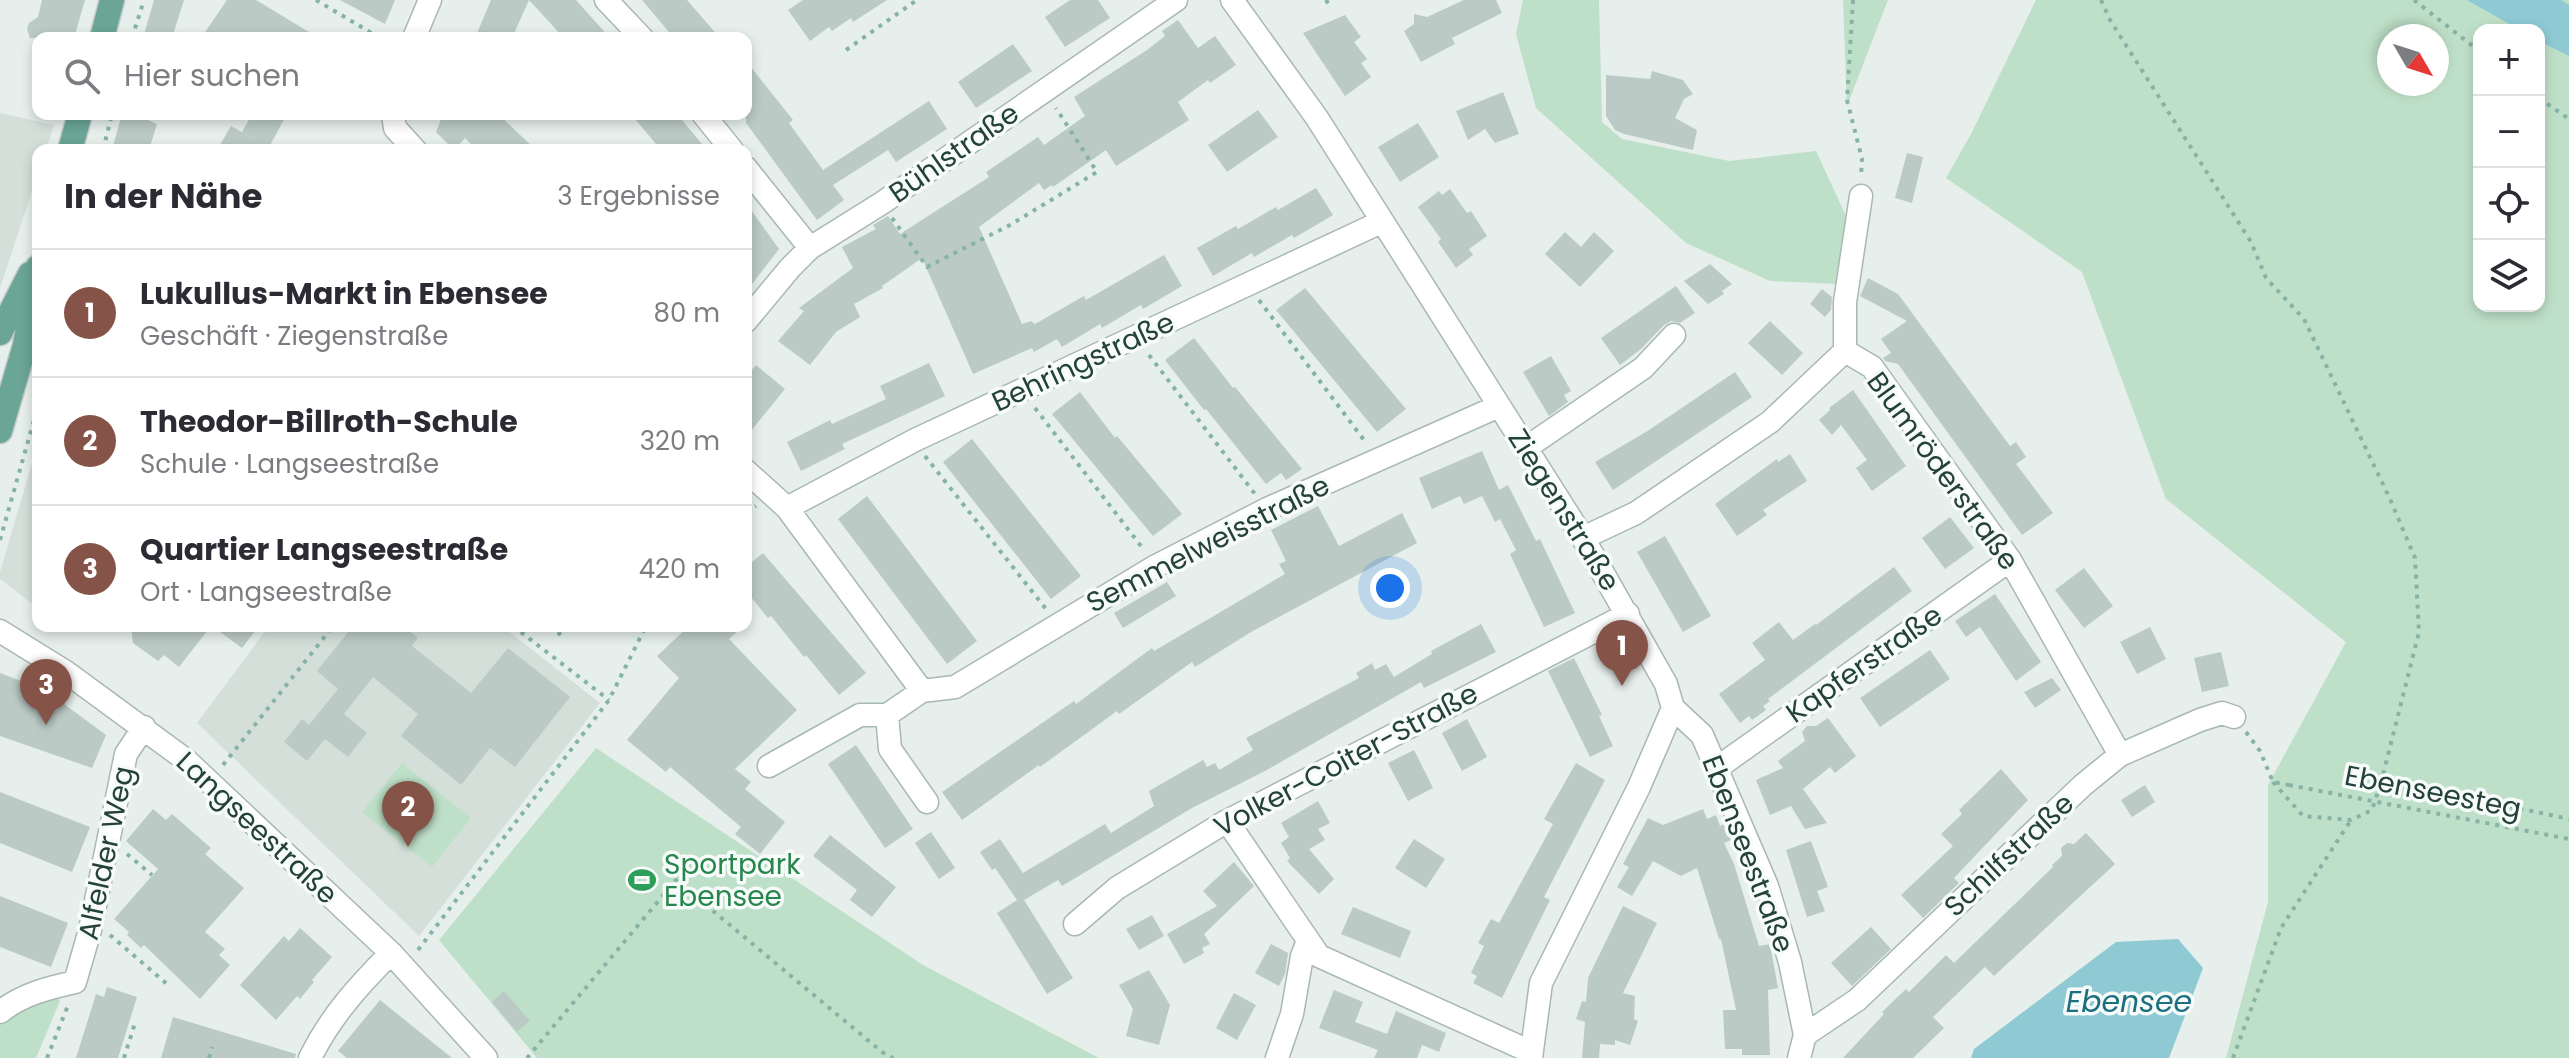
<!DOCTYPE html>
<html lang="de">
<head>
<meta charset="utf-8">
<style>
  body { margin:0; font-family:Poppins,sans-serif; background:#f7f7f7; color:#2b2b33 }
  .controls { position:absolute; right:24px; top:24px; display:grid; overflow:hidden; border-radius:16px; box-shadow:0 4px 12px #0003 }
  .controls button { width:72px; height:72px; display:grid; place-items:center; padding:0; border:0; border-bottom:2px solid #e1e1e2; background:#fff; color:#2b2b33; font:40px sans-serif }
  .compass { position:absolute; left:2377px; top:24px; width:72px; height:72px; border-radius:50%; background:#fff; box-shadow:0 4px 12px #0003; rotate:129deg }
  .you { position:absolute; left:1390px; top:588px; width:28px; height:28px; margin:-20px; border:6px solid #fff; border-radius:50%; background:#1a73e8; box-shadow:0 0 0 12px #1a73e833 }
  .badge { display:grid; place-items:center; width:52px; height:52px; border-radius:50%; background:#855347; color:#fff; font-size:26px; font-weight:700 }
  .pin { position:absolute; translate:-50% -66px; filter:drop-shadow(0 2px 4px #0008) }
  .pin::after { content:''; position:absolute; top:42px; width:28px; height:24px; background:inherit; clip-path:polygon(0 0,100% 0,50% 100%) }
  .list { margin:0; padding:0; list-style:none }
  h2 { display:flex; justify-content:space-between; align-items:center; height:104px; margin:0; padding:0 32px; font-size:34px }
  h2 small { font-size:26px; font-weight:400; color:#7c7c81 }
  .list li { display:grid; grid-template-columns:52px 1fr auto; gap:24px; align-items:center; box-sizing:border-box; height:128px; padding:0 32px; border-top:2px solid #e1e1e2 }
  .list b { display:block; font-size:30px; white-space:nowrap }
  .list p { margin:0; font-size:26px; white-space:nowrap; color:#7c7c81 }
  .list em { font-size:26px; font-style:normal; color:#7c7c81 }
  .icon { flex:none; width:44px; height:44px; fill:none; stroke:currentColor; stroke-width:2; stroke-linecap:round; stroke-linejoin:round }
  .map { position:relative; flex:none; width:2569px; height:1058px; overflow:hidden }
  .search { position:absolute; background:#fff; box-shadow:0 4px 12px #0003; left:32px; top:32px; width:720px; height:88px; display:flex; align-items:center; gap:20px; box-sizing:border-box; padding:0 28px; border-radius:16px; color:#7c7c81; font-size:30px }
  .panel { position:absolute; background:#fff; box-shadow:0 4px 12px #0003; left:32px; top:144px; width:720px; height:488px; border-radius:16px }
  .map>svg:first-child { display:block }
  .built { fill:#d4dfda }
  .green { fill:#bfe0c8; fill-rule:evenodd }
  .water { fill:#8ec9d4 }
  .building { fill:#bbcac4 }
  .lines { fill:none; stroke-linecap:round; stroke-linejoin:round }
  .minor-casing { stroke:#a8b8b2; stroke-width:25 }
  .major-casing { stroke:#c2cac8; stroke-width:27 }
  .path { stroke:#86b3a5; stroke-width:4; stroke-dasharray:4 6; stroke-linecap:butt }
  .minor { stroke:#fff; stroke-width:22 }
  .major { stroke:#6aa596; stroke-width:24 }
  .path-bridge { stroke:#86b3a5; stroke-width:4; stroke-dasharray:4 6; stroke-linecap:butt }
  .labels { text-anchor:middle; dominant-baseline:central; stroke-width:7; stroke-linejoin:round; paint-order:stroke }
  .street-label { font-size:28px; fill:#24423a; stroke:#f7fbf9 }
  .leisure-label { font-size:28px; fill:#27864d; stroke:#f7fbf9; text-anchor:start }
  .water-label { font-size:30px; font-style:italic; fill:#1c6f80; stroke:#f7fbf9 }
</style>
</head>
<body>
<div class="map">
<svg width="2569" height="1058" viewBox="0 0 2569 1058">
  <rect width="100%" height="100%" fill="#e6efeb"/>
  <path class="built" d="M0 113 54 125 46 150H38V173L0 288Z
    M38 443V608L0 579V572Z
    M269 626H502L600 703 419 936 197 723Z"/>
  <path class="green" d="M1523 0H1599L1602 122 1622 139 1729 161 1816 151 1846 216 1837 284 1770 281 1686 243 1536 108 1516 34Z
    M1843 0H1888L1847 106Z
    M2036 0H2569V1058H2226L2268 902V785L2346 642 2166 499 2082 272 1946 178 1971 134ZM2479 30H2539V306H2479ZM2389 36H2437V84H2389Z
    M596 748 923 965 1099 1058H537L439 940Z
    M402 763 471 818 432 867 362 812Z
    M55 994 60 1001 36 1058H0V1020Z"/>
  <path class="water" d="M2467 0H2561L2569 5V56L2539 41V30H2520Z
    M2178 939 2203 968 2169 1058H1971L1974 1049 2116 942Z"/>
  <path class="building" d="M42 0H85L74 38H30L27 29 29 23 38 17Z
    M154 0H184L172 38H143Z
    M227 0H256L319 38H201Z
    M340 0H395L385 24Z
    M491 0H529L512 38H475Z
    M529 0H576L610 38H564Z
    M642 0H687L720 38H674Z
    M803 0H887L853 22 851 18 832 31 829 27 810 41 788 10Z
    M1070 0H1098L1110 18 1065 47 1045 17Z
    M1464 0H1496L1502 13 1452 38 1455 44 1421 62 1404 31 1414 24V14L1427 17Z
    M1345 15 1361 37 1354 42 1367 59 1361 63 1371 77 1345 96 1303 33Z
    M1178 20 1198 48 1215 36 1236 65 1210 83 1208 80 1178 102 1189 120 1116 166 1106 150 1053 187 1052 185 1044 190 1039 183 979 227 1022 324 1031 321 1035 324 1084 296 1086 300 1164 255 1182 286 1143 309 1141 305 1102 328 1100 324 1062 347 1057 339 1034 352 1032 348 973 374 922 258 882 286 883 288 854 304 860 317 836 332 810 365 778 341 804 311 799 308 853 268 842 247 876 229 873 225 888 216 900 234 989 177 986 172 1038 137 1044 145 1085 116 1074 97 1147 50 1165 36 1162 31Z
    M1013 44 1032 71 976 108 958 82Z
    M746 61 793 120 789 123 823 170 929 101 947 129 896 162 888 150 833 185 844 200 817 220 746 123Z
    M1652 71 1683 80 1693 94 1684 99 1675 118 1697 130 1693 150 1624 134 1615 130 1606 116V75L1650 79Z
    M1503 92 1519 134 1495 143 1485 129 1468 140 1456 111Z
    M1258 110 1278 137 1227 172 1208 145Z
    M122 114H146L144 118 157 124 149 150H112Z
    M252 114H287L269 147 242 132Z
    M443 114H498L536 150H477L465 138 454 150 436 132Z
    M631 114H677L707 150H661Z
    M1418 123 1439 157 1400 182 1378 147Z
    M231 126 274 150H217Z
    M1907 153 1923 157 1912 203 1895 198Z
    M1316 188 1333 215 1294 238 1292 235 1254 257 1252 253 1213 276 1197 248 1236 226 1238 229 1276 207 1278 210Z
    M1450 189 1467 213 1471 211 1487 236 1469 249 1473 255 1456 268 1438 242 1441 239 1418 207 1439 191 1442 195Z
    M746 203 779 249 746 292Z
    M1565 232 1581 247 1594 232 1614 251 1580 287 1545 254Z
    M1710 264 1732 284 1722 291 1724 294 1708 304 1684 281Z
    M1868 278 1898 294 2010 446 2016 442 2026 457 2016 464 2053 513 2022 535 1898 364 1885 361 1883 358 1891 353 1881 339 1907 321 1860 296Z
    M1676 286 1695 313 1680 323 1671 321 1664 325 1641 349 1620 365 1601 338Z
    M1305 288 1406 409 1377 432 1276 310Z
    M1822 289 1832 297 1831 310 1825 317 1810 304Z
    M1770 321 1803 353 1782 375 1748 343Z
    M1194 338 1233 388 1235 387 1302 469 1286 480 1281 473 1266 484 1206 409 1204 410 1165 360Z
    M1551 356 1571 391 1564 395 1568 402 1549 416 1523 372Z
    M929 363 945 396 842 444 845 449 801 471 787 442 830 420 832 424 886 399 880 386Z
    M756 365 785 389 746 437V377Z
    M1735 372 1752 397 1613 490 1595 462 1649 430Z
    M1853 390 1906 466 1872 491 1856 468 1867 460 1841 425 1832 435 1819 420 1830 410 1829 408Z
    M1080 392 1115 438 1117 436 1182 514 1153 536 1052 414Z
    M972 439 1081 576 1051 599 943 462Z
    M1482 451 1499 490 1508 485 1536 541 1540 539 1575 613 1544 627 1510 554 1516 550 1500 519 1495 522 1482 496 1464 504 1460 496 1432 509 1419 478Z
    M1790 454 1807 481 1763 510 1767 515 1737 536 1715 504 1777 459 1778 462Z
    M867 496 977 641 947 664 838 519Z
    M1318 506 1339 546 1402 513 1417 543 1251 632 1195 667 1192 662 1119 714 1117 711 1040 767 1039 765 962 820 942 792 1074 701 1076 704 1152 648 1154 651 1285 574 1279 564 1286 561 1271 530Z
    M1950 517 1974 548 1945 569 1922 538Z
    M1665 536 1711 616 1683 632 1637 552Z
    M763 553 866 673 839 695 806 655 804 657 771 616 768 618 746 591V567Z
    M1894 567 1912 591 1768 699 1770 701 1763 706 1766 710 1752 720 1749 716 1740 723 1719 694 1765 660 1752 643 1779 622 1793 640 1815 624 1816 625Z
    M2084 568 2113 606 2084 628 2055 590Z
    M1167 582 1176 596 1123 628 1114 613Z
    M1995 594 2041 662 2016 681 1980 627 1966 637 1955 621Z
    M1481 624 1496 652 1424 688 1421 682 1265 771 1192 808 1062 886 1058 880 1024 900 1073 978 1047 994 997 913 1017 900 995 868 992 870 980 852 1000 839 1023 873 1105 824 1111 833 1154 806 1149 791 1203 760 1207 767 1215 763 1219 770 1253 750 1246 738 1359 678 1356 673 1372 663 1375 670 1386 664 1394 677 1432 654 1431 651Z
    M131 626H211L179 667 164 655 158 661 133 643Z
    M212 626H259L242 648Z
    M353 626H403L418 638 412 646 471 693 508 648 570 697 515 767 490 748 461 785 401 736 418 714 373 677 344 714 367 733 348 757 325 739 307 761 284 742 302 719 309 725 338 689 317 671Z
    M689 626H743L729 639 797 710 735 769 751 782 745 789 785 822 760 854 735 834 741 827 670 767 666 772 627 740 679 678 657 656Z
    M2150 627 2166 659 2137 674 2120 642Z
    M1930 650 1950 679 1880 727 1860 698Z
    M2221 652 2229 686 2202 692 2194 658Z
    M1574 658 1602 715 1599 716 1613 746 1590 757 1548 671Z
    M0 673 45 690 106 735 92 768 0 736Z
    M2052 678 2061 690 2035 708 2024 692Z
    M1828 718 1856 756 1835 773 1830 767 1803 789 1827 823 1805 829 1791 806 1770 815 1756 780 1783 768 1778 761 1805 741 1802 732 1807 726H1816Z
    M1467 719 1487 757 1462 771 1442 733Z
    M856 745 913 829 885 848 828 764Z
    M1414 750 1433 788 1408 801 1388 763Z
    M1576 763 1605 780 1544 897 1550 900 1502 998 1473 983 1477 976 1471 973 1484 946 1478 943 1491 919 1499 923 1553 824 1544 819Z
    M2001 769 2028 800 1954 878 1959 883 1923 918 1901 895 1953 846 1941 834 1962 814 1959 810Z
    M2145 785 2155 802 2132 817 2121 800Z
    M0 792 90 827 72 872 0 843Z
    M1318 801 1330 823 1318 829 1325 840 1309 849 1334 879 1319 894 1287 861 1290 858 1281 843 1289 837 1281 823Z
    M153 809 166 820 172 814 211 848 205 854 244 888 205 932 225 949 219 955 230 965 200 999 144 945 141 948 127 935 129 932 114 919 158 869 126 841Z
    M1703 809 1707 819 1716 815 1720 826 1724 824 1731 840 1724 843 1734 864 1759 946 1770 944 1778 988 1768 990 1770 1055H1742V1049H1725L1723 1010H1736L1721 939H1719L1697 868 1681 876 1653 861 1632 896 1617 887 1629 867 1623 864 1648 818 1663 825Z
    M931 832 955 868 939 879 915 843Z
    M2086 833 2115 864 1994 976 1985 967 1933 1017 1944 1028 1913 1058H1843L1884 1014 1882 1012 1906 989 1909 992 1946 955 1954 963 2053 867 2052 865 2062 856 2061 848 2067 843 2074 844Z
    M830 835 896 887 872 917 850 900 857 890 813 856Z
    M1414 839 1445 859 1426 888 1395 868Z
    M1811 841 1828 887 1817 891 1825 911 1807 917 1786 850Z
    M1234 862 1254 886 1204 934 1210 944 1202 948 1204 953 1184 964 1167 934 1217 906 1203 891Z
    M0 896 68 923 51 967 0 947Z
    M1623 906 1657 923 1623 993 1635 996 1634 1019 1638 1021 1630 1045 1615 1040V1045L1600 1044 1599 1058H1582L1585 1022 1576 1019 1582 1001 1586 1002 1588 978Z
    M1353 907 1411 931 1400 958 1341 934Z
    M1152 915 1164 936 1139 950 1126 929Z
    M1871 927 1891 949 1852 986 1831 963Z
    M300 928 332 957 312 980 314 982 300 999 297 996 276 1020 240 985 284 936 289 941Z
    M1271 944 1288 953 1285 974 1279 986 1255 973Z
    M1149 970 1170 1005 1159 1045 1126 1036 1133 1009 1119 985Z
    M107 987 137 997 118 1058H76L96 994 104 997Z
    M1334 990 1363 1002 1355 1022 1387 1034 1396 1011 1446 1033 1439 1052 1422 1045 1417 1058H1374L1378 1050 1319 1028Z
    M504 991 530 1021 517 1032 492 1002Z
    M1234 993 1256 1005 1237 1040 1216 1028Z
    M380 1000 452 1058H347L338 1051Z
    M173 1017 296 1054 295 1058H161Z"/>
  <g class="lines">
    <g class="minor-casing">
      <path id="minor" d="M606 0 642 38
        M1232 0 1317 118 1583 538 1666 684 1673 708 1639 787 1541 983 1531 1058
        M414 38 430 0
        M393 114 395 128 415 150
        M703 114 732 150
        M746 168 810 248
        M746 321 790 268 810 248 882 203 1176 0
        M1845 351 1872 367 2010 560 2120 755
        M1845 351V302L1861 196
        M1526 448 1643 368 1674 335
        M746 471 787 508 922 691
        M787 508 915 440 1381 222
        M1583 538 1636 513 1770 422 1845 351
        M0 631 66 672 186 760 391 953 486 1058
        M1673 708 1702 735 1767 886 1790 962 1805 1035 1799 1058
        M887 715 922 691 955 687 1156 566 1267 509 1499 406
        M769 766 860 715H887L890 749 927 802
        M1717 768 2010 560
        M1227 821 1319 956 1531 1052
        M1075 924 1117 888 1227 821 1628 614
        M0 1012C23 994 48 988 75 982L90 930 126 754 144 727
        M1805 1035 1857 1000 2083 785 2120 755 2200 720 2222 713 2234 717
        M310 1058C330 1017 359 985 391 953
        M1277 1058 1292 1014 1302 956 1308 941"/>
    </g>
    <g class="major-casing">
      <path id="major" d="M102 38 112 0
        M70 150 80 114
        M0 333 30 274
        M0 431 25 345 38 267"/>
    </g>
    <path class="path" d="M316 0 380 38
      M1326 0 1331 8
      M1853 0 1847 100 1862 159 1861 176
      M2101 0 2110 20 2251 242 2266 278 2304 319 2390 499 2415 558 2419 632 2382 779
      M2414 0 2479 51
      M132 38 144 0
      M846 50 917 0
      M2539 98 2569 119
      M329 114 331 118
      M103 150 112 114
      M892 218 927 267 1010 225 1097 172 1056 108
      M1259 300 1367 444
      M1149 355 1255 494
      M1035 408 1144 550
      M925 456 1046 609
      M746 511 756 506
      M0 540 38 406
      M513 626 609 700
      M550 626 561 635 571 626
      M2246 732 2260 751 2273 782 2289 785
      M223 765 330 630 325 626
      M2273 782 2303 816 2351 820 2372 810 2382 779 2569 819
      M127 854 152 875
      M110 935 167 984
      M418 950 609 700 646 626
      M47 1058 69 1003
      M124 1058 135 1023
      M209 1058 212 1047
      M527 1058 676 880 882 1052 893 1058
      M2233 1058 2281 928 2351 820"/>
    <use href="#minor" class="minor"/>
    <use href="#major" class="major"/>
    <path class="path-bridge" d="M2289 785 2569 839"/>
  </g>
  <defs>
    <g id="stadium-bare" transform="scale(2.16)"><path d="M0-5a6.5 5 0 1 0 0 10a6.5 5 0 1 0 0-10ZM-3.5-1.8h7v3.6h-7Z" fill="#2e9e5b" stroke="#f7fbf9" stroke-width="2.5" paint-order="stroke"/></g>
  </defs>
  <g fill-rule="evenodd">
    <use href="#stadium-bare" x="642" y="880"/>
  </g>
  <g class="labels">
    <g class="street-label">
      <text transform="translate(954 153) rotate(-35)">Bühlstraße</text>
      <text transform="translate(1083 362) rotate(-25)">Behringstraße</text>
      <text transform="translate(1943 471) rotate(54)">Blumröderstraße</text>
      <text transform="translate(1564 510) rotate(58)">Ziegenstraße</text>
      <text transform="translate(1208 544) rotate(-27)">Semmelweisstraße</text>
      <text transform="translate(1864 664) rotate(-35)">Kapferstraße</text>
      <text transform="translate(1346 760) rotate(-28)">Volker-Coiter-Straße</text>
      <text transform="translate(2433 792) rotate(11)">Ebenseesteg</text>
      <text transform="translate(257 828) rotate(43)">Langseestraße</text>
      <text transform="translate(106 853) rotate(-78)">Alfelder Weg</text>
      <text transform="translate(1748 854) rotate(69)">Ebenseestraße</text>
      <text transform="translate(2009 855) rotate(-43)">Schilfstraße</text>
    </g>
    <g class="leisure-label">
      <text x="664" y="864">Sportpark<tspan x="664" dy="32">Ebensee</tspan></text>
    </g>
    <g class="water-label">
      <text x="2129" y="1001">Ebensee</text>
    </g>
  </g>
</svg>
<div class="controls">
<button>+</button>
<button>−</button>
<button><svg class="icon" aria-label="locate" viewBox="0 0 24 24"><circle cx="12" cy="12" r="6"/><path d="M12 2v4M12 18v4M2 12h4M18 12h4"/></svg></button>
<button><svg class="icon" aria-label="layers" viewBox="0 0 24 24"><path d="M12 4l9 5-9 5-9-5zM3 14l9 5 9-5"/></svg></button>
</div>
<svg class="compass" viewBox="-18 -18 36 36"><path d="M0-13l5 13h-10z" fill="#e53935"/><path d="M0 13l5-13h-10z" fill="#7c7c81"/></svg>
<div class="you"></div>
<div class="pin badge" style="left:1622px;top:686px">1</div>
<div class="pin badge" style="left:408px;top:847px">2</div>
<div class="pin badge" style="left:46px;top:725px">3</div>
<div class="search"><svg class="icon" aria-label="search" viewBox="0 0 24 24"><circle cx="10" cy="10" r="6"/><path d="M15 15l6 6"/></svg>Hier suchen</div>
<section class="panel">
<h2>In der Nähe<small>3 Ergebnisse</small></h2>
<ul class="list">
<li><span class="badge">1</span><div><b>Lukullus-Markt in Ebensee</b><p>Geschäft · Ziegenstraße</p></div><em>80 m</em></li>
<li><span class="badge">2</span><div><b>Theodor-Billroth-Schule</b><p>Schule · Langseestraße</p></div><em>320 m</em></li>
<li><span class="badge">3</span><div><b>Quartier Langseestraße</b><p>Ort · Langseestraße</p></div><em>420 m</em></li>
</ul>
</section>
</div>
</body>
</html>
